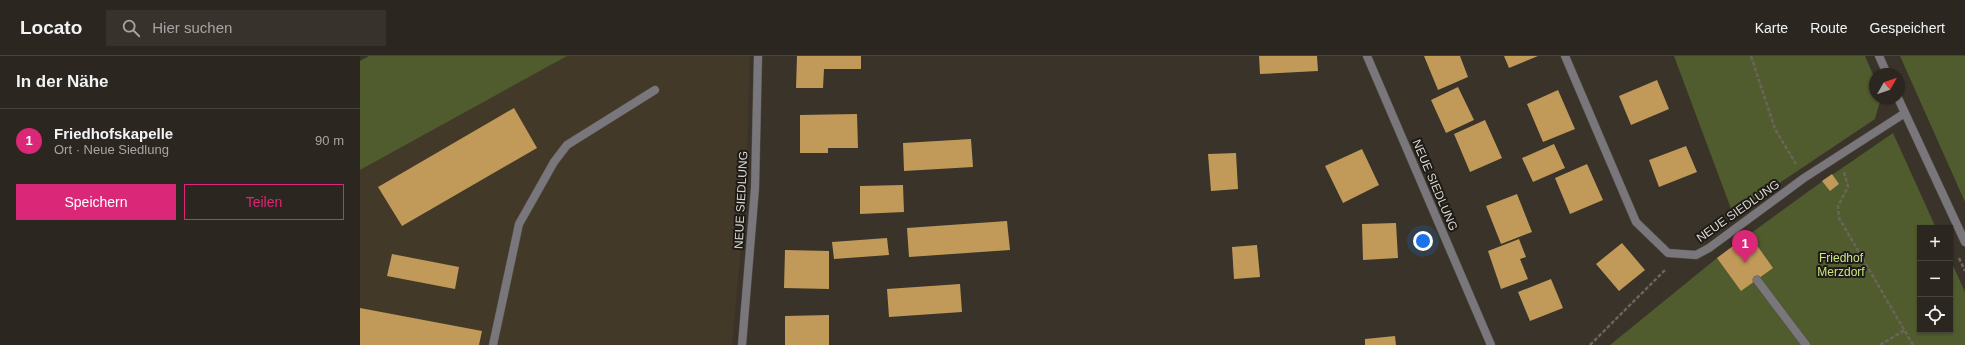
<!DOCTYPE html>
<html lang="de">
<head>
<meta charset="utf-8">
<style>
  body { margin:0; font-family:Arial,sans-serif; background:#37322c; color:#f1f3f6 }
  .controls { position:absolute; right:12px; bottom:12px; display:grid; overflow:hidden; border-radius:0px; box-shadow:0 1px 3px #0004 }
  .controls button { width:36px; height:36px; display:grid; place-items:center; padding:0; border:0; border-bottom:1px solid #47433d; background:#2b261f; color:#f1f3f6; font:20px sans-serif }
  .compass { position:absolute; left:1509px; top:12px; width:36px; height:36px; border-radius:50%; background:#2b261f; box-shadow:0 1px 3px #0004; rotate:50deg }
  .you { position:absolute; left:1063px; top:185px; width:14px; height:14px; margin:-10px; border:3px solid #fff; border-radius:50%; background:#1a73e8; box-shadow:0 0 0 6px #1a73e833 }
  .badge { display:grid; place-items:center; width:26px; height:26px; border-radius:50%; background:#db2777; color:#fff; font-size:13px; font-weight:700 }
  .pin { position:absolute; translate:-50% -33px; filter:drop-shadow(0 1px 2px #0008) }
  .pin::after { content:''; position:absolute; top:21px; width:14px; height:12px; background:inherit; clip-path:polygon(0 0,100% 0,50% 100%) }
  .list { margin:0; padding:0; list-style:none }
  h2 { display:flex; justify-content:space-between; align-items:center; height:52px; margin:0; padding:0 16px; font-size:17px }
  h2 small { font-size:13px; font-weight:400; color:#a6a5a4 }
  .list li { display:grid; grid-template-columns:26px 1fr auto; gap:12px; align-items:center; box-sizing:border-box; height:64px; padding:0 16px; border-top:1px solid #47433d }
  .list b { display:block; font-size:15px; white-space:nowrap }
  .list p { margin:0; font-size:13px; white-space:nowrap; color:#a6a5a4 }
  .list em { font-size:13px; font-style:normal; color:#a6a5a4 }
  .actions { display:flex; gap:8px; padding:12px 16px }
  .actions a { flex:1; padding:9px 0; border:1px solid #db2777; border-radius:0px; text-align:center; font-size:14px; color:#db2777 }
  .actions .main { background:#db2777; color:#fff }
  .icon { flex:none; width:22px; height:22px; fill:none; stroke:currentColor; stroke-width:2; stroke-linecap:round; stroke-linejoin:round }
  .map { position:relative; flex:none; width:1605px; height:289px; overflow:hidden }
  header { display:flex; align-items:center; gap:24px; box-sizing:border-box; height:56px; padding:0 20px; background:#2b261f; border-bottom:1px solid #47433d }
  header strong { font-size:19px }
  nav { display:flex; gap:22px; margin-inline-start:auto; font-size:14px }
  .search { width:280px; height:36px; background:#37322c; display:flex; align-items:center; gap:10px; box-sizing:border-box; padding:0 14px; border-radius:0px; color:#a6a5a4; font-size:15px }
  main { display:flex }
  aside { flex:1; background:#2b261f }
  .map>svg:first-child { display:block }
  .built { fill:#433929 }
  .green { fill:#505c2d }
  .building { fill:#c19a59 }
  .lines { fill:none; stroke-linecap:round; stroke-linejoin:round }
  .lane-casing { stroke:#565047; stroke-width:9 }
  .street-casing { stroke:#565047; stroke-width:9 }
  .path { stroke:#6a645b; stroke-width:2.5; stroke-dasharray:4 2; stroke-linecap:butt }
  .lane { stroke:#79767c; stroke-width:8 }
  .street { stroke:#79767c; stroke-width:8 }
  .labels { text-anchor:middle; dominant-baseline:central; stroke-width:4; stroke-linejoin:round; paint-order:stroke }
  .street-label { font-size:12px; fill:#dad6d0; stroke:#1e1b16 }
  .park-label { font-size:12px; fill:#cce585; stroke:#1e1b16 }
</style>
</head>
<body>
<header>
<strong>Locato</strong>
<div class="search"><svg class="icon" aria-label="search" viewBox="0 0 24 24"><circle cx="10" cy="10" r="6"/><path d="M15 15l6 6"/></svg>Hier suchen</div>
<nav><a>Karte</a><a>Route</a><a>Gespeichert</a></nav>
</header>
<main>
<aside>
<h2>In der Nähe<small></small></h2>
<ul class="list">
<li><span class="badge">1</span><div><b>Friedhofskapelle</b><p>Ort · Neue Siedlung</p></div><em>90 m</em></li>
</ul>
<div class="actions"><a class="main">Speichern</a><a>Teilen</a></div>
</aside>
<div class="map">
<svg width="1605" height="289" viewBox="0 0 1605 289">
  <rect width="100%" height="100%" fill="#393329"/>
  <path class="built" d="M207 0H390L386 134 372 289H0V114Z"/>
  <path class="green" d="M9 0H207L0 114V5Z
    M1314 0H1505L1515 23V42H1521L1515 63 1373 158Z
    M1540 0H1605V146Z
    M1533 77 1576 172H1560V274H1590V203L1605 236V289H1250L1357 202 1453 132Z"/>
  <path class="building" d="M437 0H501V13H464L463 32H436Z
    M899 0H957L958 15 900 18Z
    M1064 0H1100L1108 21 1078 34Z
    M1144 0H1178L1149 12Z
    M1297 24 1309 53 1271 69 1259 40Z
    M1098 31 1114 64 1086 77 1071 44Z
    M1198 34 1215 73 1183 86 1167 48Z
    M154 52 177 92 42 170 18 131Z
    M497 58 498 92H468V97H440V59Z
    M1125 64 1142 102 1110 116 1094 78Z
    M611 83 613 111 544 115 543 87Z
    M1194 88 1205 112 1173 126 1162 102Z
    M1326 90 1337 116 1299 131 1289 104Z
    M1002 93 1019 129 983 147 965 110Z
    M876 97 878 133 851 135 848 98Z
    M1227 108 1243 144 1210 158 1195 122Z
    M1472 118 1479 128 1470 135 1462 125Z
    M543 129 544 156 500 158V130Z
    M1157 138 1172 176 1141 188 1126 150Z
    M647 165 650 194 549 201 547 172Z
    M1036 167 1038 202 1003 204 1002 168Z
    M1389 178 1413 212 1381 235 1357 202Z
    M527 182 529 199 474 203 472 186Z
    M1159 183 1166 201 1160 203 1168 223 1141 233 1128 195Z
    M1262 187 1285 214 1259 235 1236 208Z
    M897 189 900 221 874 223 872 191Z
    M425 194 469 195V233L424 232Z
    M32 198 99 211 95 233 27 220Z
    M1191 223 1203 252 1170 265 1158 236Z
    M600 228 602 256 529 261 527 233Z
    M0 252 122 275 119 289H0Z
    M469 259V289H425V260Z
    M1035 280 1036 289H1005V283Z"/>
  <g class="lines">
    <g class="lane-casing">
      <path id="lane" d="M1397 224 1446 289
        M133 289 159 168 194 106 207 89 295 34"/>
    </g>
    <g class="street-casing">
      <path id="street" d="M1007 0 1131 289
        M1205 0 1276 166 1308 197 1336 199 1349 192 1444 122 1545 57
        M1519 0 1527 18
        M1538 42 1605 186
        M382 289 395 132 398 0"/>
    </g>
    <path class="path" d="M1391 0 1415 73 1436 108
      M1484 116 1488 131 1478 150 1479 162 1553 289
      M1599 202 1605 215
      M1230 289 1306 213
      M1520 289 1545 274"/>
    <use href="#lane" class="lane"/>
    <use href="#street" class="street"/>
  </g>
  <g class="labels">
    <g class="street-label">
      <text transform="translate(1075 129) rotate(67)">NEUE SIEDLUNG</text>
      <text transform="translate(381 144) rotate(-87)">NEUE SIEDLUNG</text>
      <text transform="translate(1378 155) rotate(-35)">NEUE SIEDLUNG</text>
    </g>
    <g class="park-label">
      <text x="1481" y="202">Friedhof<tspan x="1481" dy="14">Merzdorf</tspan></text>
    </g>
  </g>
</svg>
<div class="controls">
<button>+</button>
<button>−</button>
<button><svg class="icon" aria-label="locate" viewBox="0 0 24 24"><circle cx="12" cy="12" r="6"/><path d="M12 2v4M12 18v4M2 12h4M18 12h4"/></svg></button>
</div>
<svg class="compass" viewBox="-18 -18 36 36"><path d="M0-13l5 13h-10z" fill="#e53935"/><path d="M0 13l5-13h-10z" fill="#a6a5a4"/></svg>
<div class="you"></div>
<div class="pin badge" style="left:1385px;top:207px">1</div>
</div>
</main>
</body>
</html>
